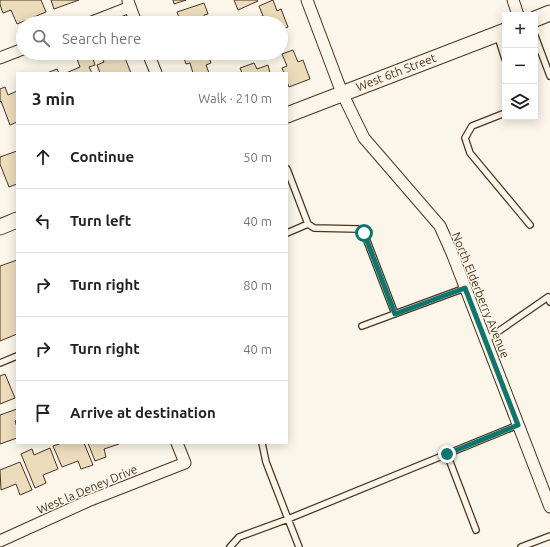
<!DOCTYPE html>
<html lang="en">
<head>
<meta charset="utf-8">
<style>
  body { margin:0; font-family:Ubuntu,sans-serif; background:#f6f6f6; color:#222 }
  .controls { position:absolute; right:12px; top:12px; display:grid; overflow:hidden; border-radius:0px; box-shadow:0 2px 10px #0003 }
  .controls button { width:36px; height:36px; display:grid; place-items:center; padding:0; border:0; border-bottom:1px solid #e0e0e0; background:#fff; color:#222; font:20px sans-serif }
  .stop { position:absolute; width:12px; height:12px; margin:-9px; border:3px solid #0f766e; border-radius:50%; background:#fff }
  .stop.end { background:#0f766e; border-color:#fff; box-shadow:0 1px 4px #0008 }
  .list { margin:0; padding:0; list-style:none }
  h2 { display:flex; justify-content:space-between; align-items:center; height:52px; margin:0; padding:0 16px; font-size:17px }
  h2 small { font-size:13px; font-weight:400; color:#767676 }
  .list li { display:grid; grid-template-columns:26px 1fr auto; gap:12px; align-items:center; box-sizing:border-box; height:64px; padding:0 16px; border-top:1px solid #e0e0e0 }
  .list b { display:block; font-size:15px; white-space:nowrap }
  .list em { font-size:13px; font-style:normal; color:#767676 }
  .icon { flex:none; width:22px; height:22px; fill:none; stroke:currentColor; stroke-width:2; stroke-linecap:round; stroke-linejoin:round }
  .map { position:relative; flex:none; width:550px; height:547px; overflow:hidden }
  .search { position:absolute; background:#fff; box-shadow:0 2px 10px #0003; left:16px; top:16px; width:272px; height:44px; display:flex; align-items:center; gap:10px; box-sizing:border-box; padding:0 14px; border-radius:22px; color:#767676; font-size:15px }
  .panel { position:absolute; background:#fff; box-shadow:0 2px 10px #0003; left:16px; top:72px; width:272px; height:372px; border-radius:0px }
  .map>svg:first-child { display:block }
  .building { fill:#ecdcbc; stroke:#4a3520 }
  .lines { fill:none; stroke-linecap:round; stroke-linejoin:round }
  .lane-casing { stroke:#4a3520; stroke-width:8 }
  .street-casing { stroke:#4a3520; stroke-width:13 }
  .secondary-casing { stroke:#4a3520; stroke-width:17 }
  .lane { stroke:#fbf6e9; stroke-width:5.5 }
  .street { stroke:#fbf6e9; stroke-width:11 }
  .secondary { stroke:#fbf6e9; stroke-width:15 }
  .route { stroke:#0f766e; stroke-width:5 }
  .labels { text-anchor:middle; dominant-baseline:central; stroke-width:3; stroke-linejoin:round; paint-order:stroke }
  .street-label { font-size:12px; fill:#4a3520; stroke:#fbf6e9 }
</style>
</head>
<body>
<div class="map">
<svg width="550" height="547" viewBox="0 0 550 547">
  <rect width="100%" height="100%" fill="#fbf6e9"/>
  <path class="building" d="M0 0H41L46 12 17 24 11 10 3 13 0 5Z
    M51 0H79L54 9Z
    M173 0H186L174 4Z
    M234 0H257L258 1 238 10Z
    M273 0 277 11 281 9 288 27 281 30V23H261L259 17 263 16 259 6Z
    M204 3 208 14 204 15 207 23H181L177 12Z
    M293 50 298 62 303 60 310 79 289 87 287 82V73H284L282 68 287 66 282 54Z
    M91 53 95 65 89 67 92 73H66L80 67 77 59Z
    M123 53 131 73H100L97 65 104 62 100 54Z
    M182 53H214L208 55 211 63 206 65 209 73H193L190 63 186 64Z
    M254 63 257 69 268 65 270 73H242L240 68Z
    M57 69 59 73H47Z
    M5 87 8 95 17 91V122L10 125 1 101 0 102V89Z
    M17 151V184L9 187 0 164V157Z
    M17 260V334L0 341V266Z
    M5 374 15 398 0 404V376Z
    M17 409V420L15 421 17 427V438L0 444V415Z
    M62 443H84L93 465 81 469 78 461 62 467 53 446Z
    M88 443H119V444L104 449 106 457 95 461Z
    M50 448 58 469 43 475 46 483 35 488 21 454 32 449 34 455Z
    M20 462 32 490 20 495 16 484 1 490 0 470Z"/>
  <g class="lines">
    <g class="lane-casing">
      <path id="lane" d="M497 34 505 59
        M535 36 550 76
        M505 113 472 126 465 138 470 153 530 225
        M287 169 308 224 314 228 358 229 364 233 395 314
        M287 233 308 224
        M362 326 465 288
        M486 340 548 297 550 302
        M0 363 17 356
        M262 443 266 462 288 519 518 425
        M447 454 476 530
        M230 547 239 537 288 519 299 547
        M521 547 550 536"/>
    </g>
    <g class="street-casing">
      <path id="street" d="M307 0 342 93 364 138 440 226 452 253 550 507
        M513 0 518 15
        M128 1 136 23
        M89 23 130 7
        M148 53 156 73
        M0 58 23 49
        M0 541 88 501 185 463 177 443"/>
    </g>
    <g class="secondary-casing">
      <path id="secondary" d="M535 19 550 13
        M287 115 505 31
        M0 227 17 220"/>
    </g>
    <use href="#lane" class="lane"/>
    <use href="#street" class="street"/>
    <use href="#secondary" class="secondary"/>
  </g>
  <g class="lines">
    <path class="route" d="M364 233 395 314 465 288 518 425 447 454"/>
  </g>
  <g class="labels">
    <g class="street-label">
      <text transform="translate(396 72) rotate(-21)">West 6th Street</text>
      <text transform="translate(481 295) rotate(68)">North Elderberry Avenue</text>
      <text transform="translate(87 489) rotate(-23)">West la Deney Drive</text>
    </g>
  </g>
</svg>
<div class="controls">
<button>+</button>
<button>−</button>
<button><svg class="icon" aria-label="layers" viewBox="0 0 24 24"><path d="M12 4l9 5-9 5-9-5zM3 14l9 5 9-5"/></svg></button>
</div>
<div class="stop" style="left:364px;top:233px"></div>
<div class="stop end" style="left:447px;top:454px"></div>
<div class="search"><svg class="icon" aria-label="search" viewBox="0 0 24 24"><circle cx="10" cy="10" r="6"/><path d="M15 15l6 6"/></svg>Search here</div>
<section class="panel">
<h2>3 min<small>Walk · 210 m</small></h2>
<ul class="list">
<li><svg class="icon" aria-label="ahead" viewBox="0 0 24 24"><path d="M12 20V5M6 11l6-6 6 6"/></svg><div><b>Continue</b></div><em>50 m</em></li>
<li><svg class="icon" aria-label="left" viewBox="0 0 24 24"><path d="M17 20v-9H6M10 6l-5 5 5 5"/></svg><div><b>Turn left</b></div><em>40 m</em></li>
<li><svg class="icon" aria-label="right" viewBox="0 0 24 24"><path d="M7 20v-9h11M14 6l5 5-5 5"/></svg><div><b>Turn right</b></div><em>80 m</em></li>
<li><svg class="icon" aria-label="right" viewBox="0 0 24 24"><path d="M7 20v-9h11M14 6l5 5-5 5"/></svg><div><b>Turn right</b></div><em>40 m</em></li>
<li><svg class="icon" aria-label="arrive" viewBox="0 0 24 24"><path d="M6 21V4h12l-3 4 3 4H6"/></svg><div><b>Arrive at destination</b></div></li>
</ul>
</section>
</div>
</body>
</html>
